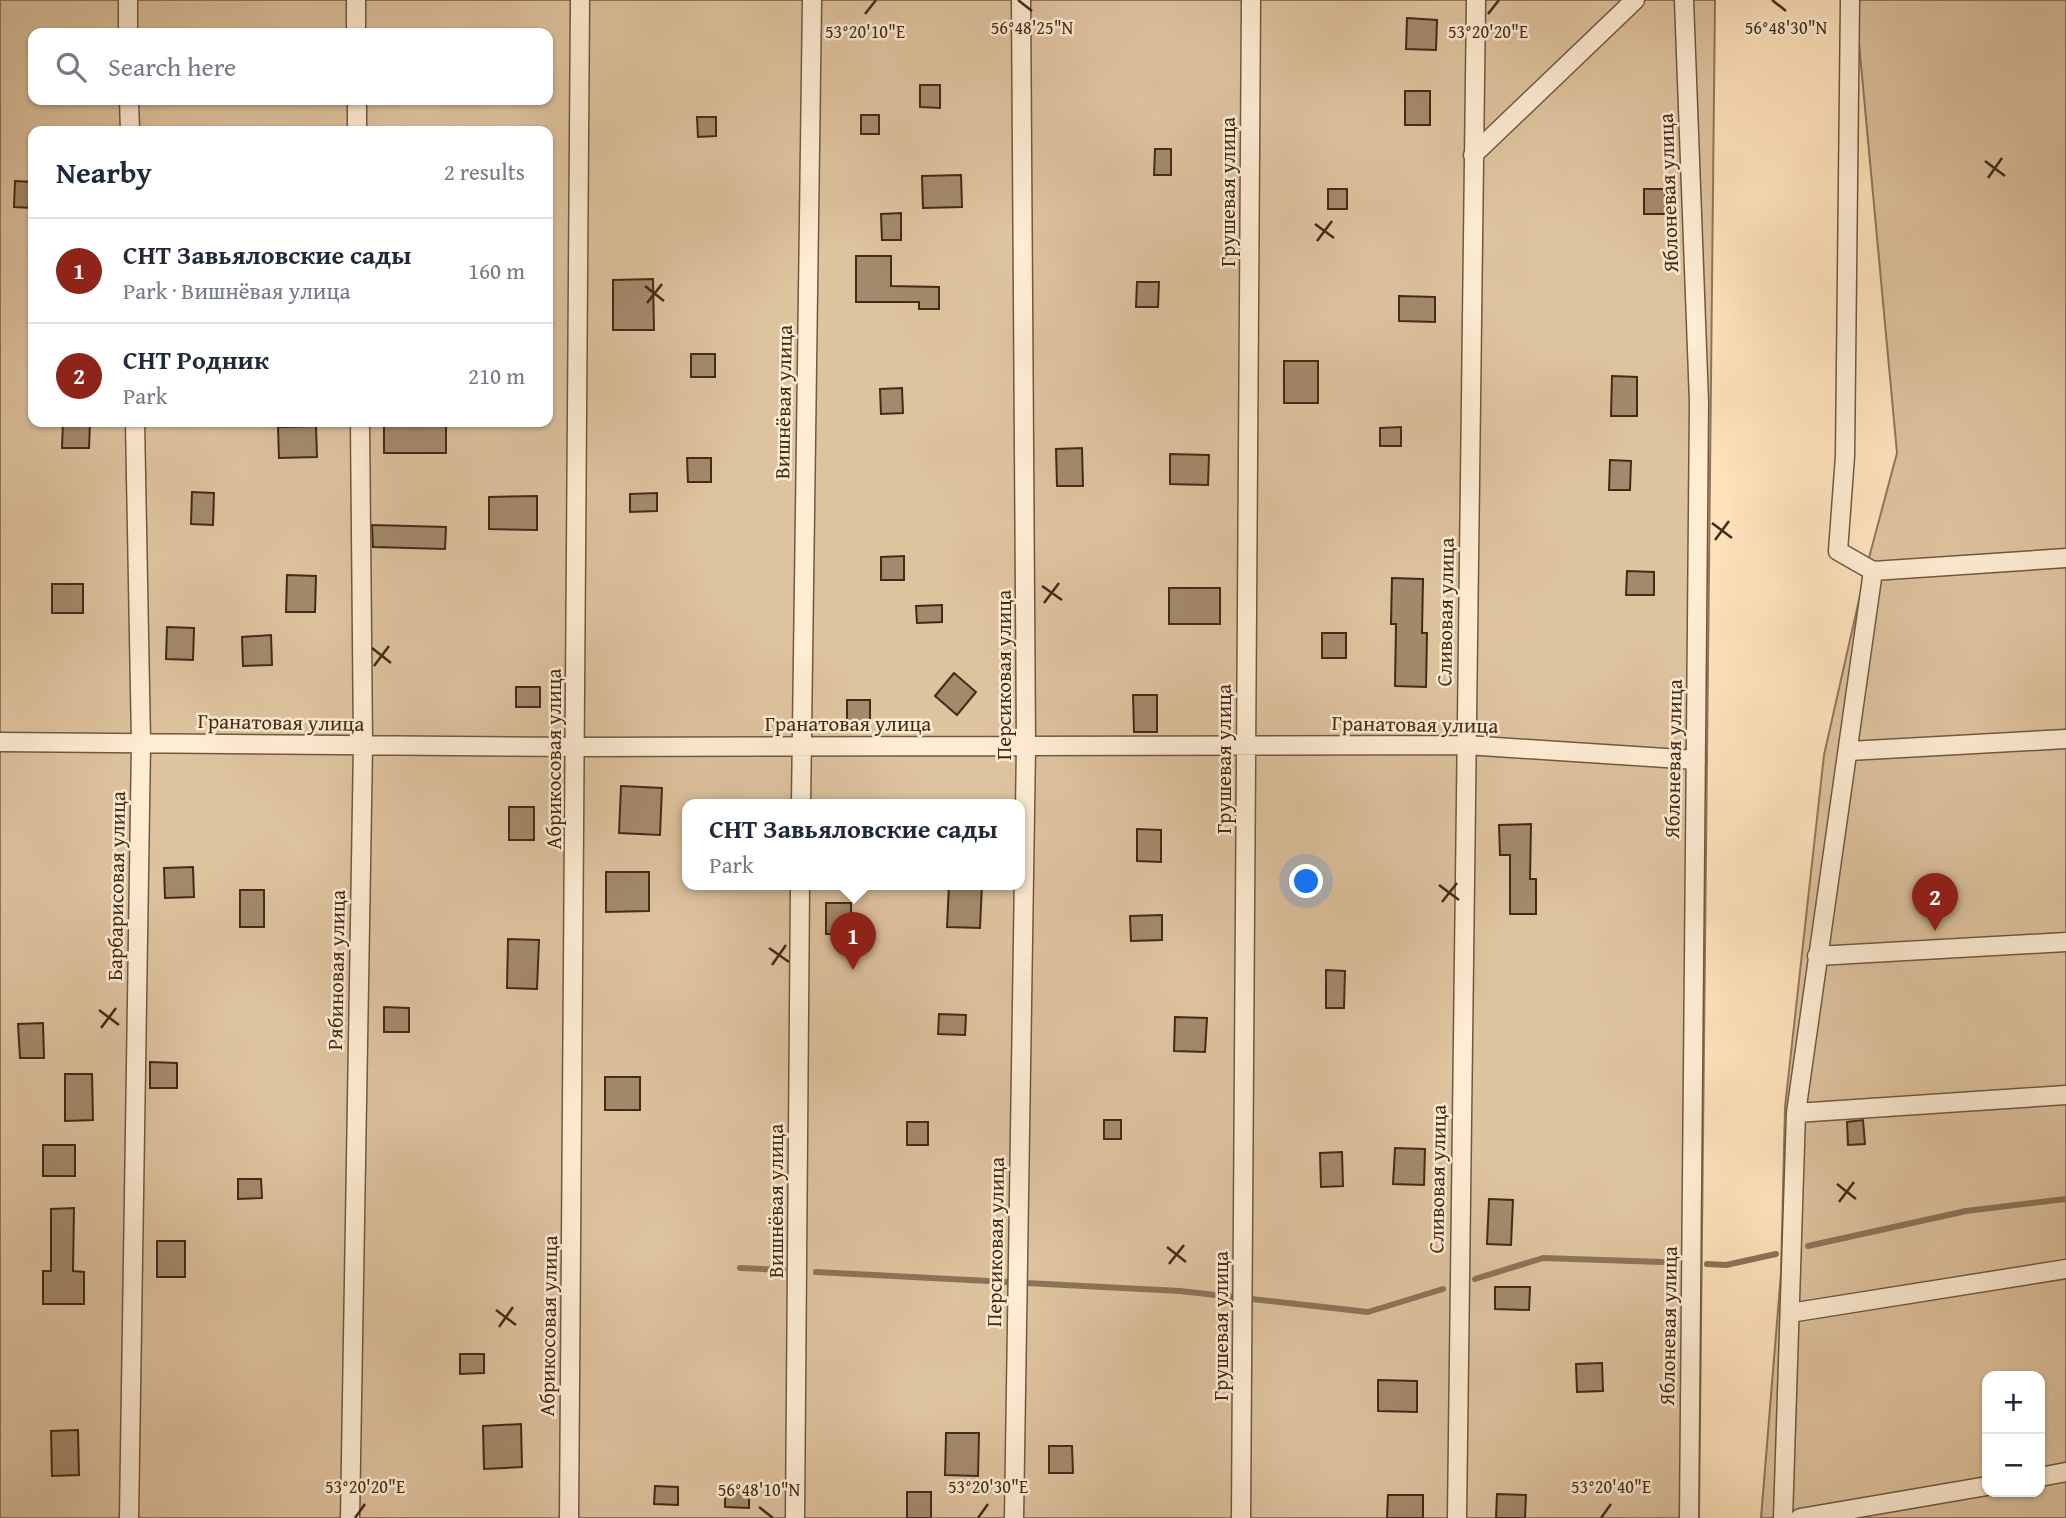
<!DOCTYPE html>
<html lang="en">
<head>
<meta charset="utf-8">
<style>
  body { margin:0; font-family:"Gentium Book Plus",serif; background:#f6f6f7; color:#1f2937 }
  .controls { position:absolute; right:21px; bottom:21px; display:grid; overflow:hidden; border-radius:14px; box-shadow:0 2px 5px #0004 }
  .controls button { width:63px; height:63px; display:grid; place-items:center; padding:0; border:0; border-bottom:2px solid #e0e1e3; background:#fff; color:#1f2937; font:35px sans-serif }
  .you { position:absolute; left:1307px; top:882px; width:24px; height:24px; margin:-18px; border:5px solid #fff; border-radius:50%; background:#1a73e8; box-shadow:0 0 0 10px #1a73e833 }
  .badge { display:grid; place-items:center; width:46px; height:46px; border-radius:50%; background:#8f2418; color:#fff; font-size:23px; font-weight:700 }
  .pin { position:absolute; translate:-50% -58px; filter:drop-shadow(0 2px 4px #0008) }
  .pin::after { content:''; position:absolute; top:37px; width:24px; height:21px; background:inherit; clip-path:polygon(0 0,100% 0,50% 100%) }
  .popup { position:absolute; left:682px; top:799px; width:343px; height:91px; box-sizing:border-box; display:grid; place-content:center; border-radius:14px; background:#fff; filter:drop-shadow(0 2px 5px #0005); font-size:23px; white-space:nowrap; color:#747a83 }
  .popup b { font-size:26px; color:#1f2937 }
  .popup::after { content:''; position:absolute; left:50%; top:100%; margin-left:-14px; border:14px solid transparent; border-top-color:#fff }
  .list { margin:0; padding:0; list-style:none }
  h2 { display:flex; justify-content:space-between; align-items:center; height:91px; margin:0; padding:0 28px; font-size:30px }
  h2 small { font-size:23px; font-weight:400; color:#747a83 }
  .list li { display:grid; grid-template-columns:46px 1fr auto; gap:21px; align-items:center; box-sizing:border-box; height:105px; padding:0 28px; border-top:2px solid #e0e1e3 }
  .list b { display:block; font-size:26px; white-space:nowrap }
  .list p { margin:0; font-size:23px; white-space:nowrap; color:#747a83 }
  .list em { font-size:23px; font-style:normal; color:#747a83 }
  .icon { flex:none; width:38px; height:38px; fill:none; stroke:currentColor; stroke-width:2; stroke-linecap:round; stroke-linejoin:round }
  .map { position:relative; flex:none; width:2066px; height:1518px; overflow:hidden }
  .search { position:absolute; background:#fff; box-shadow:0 2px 5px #0004; left:28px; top:28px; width:525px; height:77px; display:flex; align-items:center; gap:18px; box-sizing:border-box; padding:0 24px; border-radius:14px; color:#747a83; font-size:26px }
  .panel { position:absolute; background:#fff; box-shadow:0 2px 5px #0004; left:28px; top:126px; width:525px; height:301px; border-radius:14px }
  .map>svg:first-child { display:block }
  .green { fill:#dec39f; stroke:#90775b; stroke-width:2; fill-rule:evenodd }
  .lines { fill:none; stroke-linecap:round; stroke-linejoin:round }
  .stream { stroke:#8c7458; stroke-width:6 }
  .building { fill:#a48a6c; stroke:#422b17; stroke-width:2 }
  .street-casing { stroke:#715940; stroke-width:21 }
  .street { stroke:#feecd3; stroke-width:18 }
  .ticks { fill:none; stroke:#422b17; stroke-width:2.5 }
  .labels { text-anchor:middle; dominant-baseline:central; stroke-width:5; stroke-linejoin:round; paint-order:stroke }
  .street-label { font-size:21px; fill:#422b17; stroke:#feecd3 }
  .ticks-label { font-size:18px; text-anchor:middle; fill:#422b17; stroke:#feecd3; stroke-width:5; stroke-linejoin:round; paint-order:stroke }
</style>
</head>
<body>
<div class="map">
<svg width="2066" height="1518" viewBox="0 0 2066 1518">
  <rect width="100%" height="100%" fill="#fee2bb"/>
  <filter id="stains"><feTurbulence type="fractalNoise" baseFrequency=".00286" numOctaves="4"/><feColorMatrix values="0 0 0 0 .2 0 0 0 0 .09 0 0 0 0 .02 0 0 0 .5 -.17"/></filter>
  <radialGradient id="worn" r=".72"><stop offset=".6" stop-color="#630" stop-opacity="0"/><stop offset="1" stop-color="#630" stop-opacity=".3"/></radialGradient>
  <path class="green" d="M0 0H1715L1699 1518H0ZM33 33H548V100H33ZM33 131H548V422H33ZM687 804H1019V884H687Z
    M1855 0H2066V1518H1761L1781 1273 1785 1107 1824 755 1866 569 1897 453ZM1987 1376H2040V1492H1987Z"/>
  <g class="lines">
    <path class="stream" d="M1808 1246 1966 1211 2066 1199
      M1707 1264 1726 1265 1776 1254
      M740 1268 783 1270
      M816 1272 1180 1291 1368 1312 1443 1289
      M1475 1279 1543 1258 1662 1262"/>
  </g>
  <path class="building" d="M1407 18 1437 20 1436 50 1406 49Z
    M920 85H940V108L920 107Z
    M1405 91H1430V125H1405Z
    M861 115H879V134H861Z
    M697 117H716V136L698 137Z
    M1155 149H1171V175H1154Z
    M961 175 962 207 923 208 922 176Z
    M15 181 33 182V208L14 207Z
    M1328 189H1347V209H1328Z
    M1644 189H1665V214H1644Z
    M901 213V240H882L881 214Z
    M856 256H891V286L939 287V309H919V302H856Z
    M653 279 654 330H613V280Z
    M1137 282H1159L1158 307H1136Z
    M1399 296 1435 297V322L1399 321Z
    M691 354H715V377H691Z
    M1284 361H1318V403H1284Z
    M1612 376 1637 377V416H1611Z
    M902 388 903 413 881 414 880 389Z
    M63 422H90L89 448H62Z
    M384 422H446V453H384Z
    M316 426 317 457 279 458 278 427Z
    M1401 427V446H1380V428Z
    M1082 448 1083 486H1057L1056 449Z
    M1170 454 1209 455 1208 485 1170 484Z
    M687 458H711V482H688Z
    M1610 460 1631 461 1630 490H1609Z
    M192 492 214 493 213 525 191 524Z
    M657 493V511L630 512V494Z
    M537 496V530L489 529V497Z
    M372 525 446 527 445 549 373 547Z
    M904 556V580H881V557Z
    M1627 571 1654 572V595H1626Z
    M287 575 316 576 315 612H286Z
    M1392 578 1423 579 1422 633H1427L1426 687 1395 686 1396 624H1391Z
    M52 584H83V613H52Z
    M1169 588H1220V624H1169Z
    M942 605V622L917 623 916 606Z
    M167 627 194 628 193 660 166 659Z
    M1322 633H1346V658H1322Z
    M271 635 272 665 243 666 242 637Z
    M954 673 976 692 957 715 935 696Z
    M516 687H540V707H516Z
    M1133 695H1157V732H1134Z
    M847 700H870V723H847Z
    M621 786 662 788 660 835 619 833Z
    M509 807H534V840H509Z
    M1531 824 1530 879H1536V914H1510V855H1500L1499 825Z
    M1137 829 1161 830V862L1137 861Z
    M193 867 194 897 165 898 164 868Z
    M606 872H649V911L606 912Z
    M949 884H982L980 928 947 927Z
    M240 890H264V927H240Z
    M826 903H851V934H826Z
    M1162 915V940L1131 941 1130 916Z
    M508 939 539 940 537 989 507 988Z
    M1326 970 1345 971 1344 1008H1326Z
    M384 1007 409 1008V1032H384Z
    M939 1014 966 1015 965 1035 938 1034Z
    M1175 1017 1207 1018 1205 1052 1174 1051Z
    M43 1023 44 1058H20L18 1024Z
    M150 1062 177 1063V1088H150Z
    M65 1074H92L93 1120 65 1121Z
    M605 1077H640V1110H605Z
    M1104 1120H1121V1139H1104Z
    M1863 1120 1865 1144 1848 1145 1847 1122Z
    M907 1122H928V1145H907Z
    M43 1145H75V1176H43Z
    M1395 1148 1425 1149 1424 1185 1393 1184Z
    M1342 1152 1343 1186 1321 1187 1320 1153Z
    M238 1179H261L262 1198 238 1199Z
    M1489 1199 1513 1200 1511 1245 1487 1244Z
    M74 1208 73 1271 84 1272V1304H43V1271H51V1209Z
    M157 1241H185V1277H157Z
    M1495 1287H1530L1529 1310 1495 1309Z
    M460 1354H484V1373L460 1374Z
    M1602 1363 1603 1391 1577 1392 1576 1364Z
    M1378 1380 1417 1381V1412L1378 1411Z
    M521 1424 522 1467 484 1469 483 1426Z
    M78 1430 79 1475 52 1476 51 1431Z
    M946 1433H979L978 1476 945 1475Z
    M1049 1446H1072L1073 1473H1049Z
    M655 1486 678 1487V1505L654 1504Z
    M725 1489 749 1490V1508L725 1507Z
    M907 1492H931V1518H907Z
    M1497 1494 1526 1495 1525 1518H1496Z
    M1388 1495H1423V1518H1387Z"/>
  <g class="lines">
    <g class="street-casing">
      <path id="street" d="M128 0V33
        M356 0V33
        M1684 0 1699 402 1689 1518
        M1850 0 1845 456 1838 551 1873 571 2066 558
        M129 100 130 131
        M357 100V131
        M1473 155 1635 0
        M1873 571 1796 1113 2066 1095
        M0 742 576 747 1466 745 1696 760
        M1849 751 2066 739
        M801 804 812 0
        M1817 956 2066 942
        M1790 1313 2066 1269
        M2040 1477 2066 1472
        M129 1518 141 743 135 422
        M350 1518 363 745 360 422
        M569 1518 580 0
        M795 1518 800 884
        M1014 1518 1026 746 1021 0
        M1241 1518 1251 0
        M1457 1518 1476 0
        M1783 1518 1796 1113
        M1800 1518 1987 1486"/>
    </g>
    <use href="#street" class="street"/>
  </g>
  <path class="ticks" d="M1018 0 1032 11M1772 0 1786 11M865 14 876 0M1488 14 1499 0M1985 161 2005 176M1988 178 2002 158M1315 224 1334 238M1317 241 1332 221M645 286 664 301M647 303 662 284M1712 523 1732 538M1715 540 1729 521M1042 586 1062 600M1044 603 1059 583M372 648 391 663M374 666 389 646M1439 885 1459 900M1442 902 1457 883M769 948 789 962M772 965 786 945M99 1010 119 1025M101 1028 116 1008M1837 1184 1856 1199M1839 1202 1854 1182M1167 1247 1186 1262M1169 1264 1184 1245M496 1310 516 1325M499 1327 513 1307M759 1507 773 1518M355 1518 365 1504M978 1518 988 1504M1601 1518 1611 1504"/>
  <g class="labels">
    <g class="street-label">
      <text transform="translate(1227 192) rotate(-90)">Грушевая улица</text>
      <text transform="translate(1668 193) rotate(-92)">Яблоневая улица</text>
      <text transform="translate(783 402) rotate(-89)">Вишнёвая улица</text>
      <text transform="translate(1445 612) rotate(-89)">Сливовая улица</text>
      <text transform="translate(1003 675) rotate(-90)">Персиковая улица</text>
      <text transform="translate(281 722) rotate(1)">Гранатовая улица</text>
      <text x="848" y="723">Гранатовая улица</text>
      <text transform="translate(1415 724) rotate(1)">Гранатовая улица</text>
      <text transform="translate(553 759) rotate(-90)">Абрикосовая улица</text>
      <text transform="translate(1223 759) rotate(-90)">Грушевая улица</text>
      <text transform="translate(1673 759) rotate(-89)">Яблоневая улица</text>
      <text transform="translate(116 886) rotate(-89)">Барбарисовая улица</text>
      <text transform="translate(336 970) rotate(-89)">Рябиновая улица</text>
      <text transform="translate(1437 1179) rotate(-89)">Сливовая улица</text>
      <text transform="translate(775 1201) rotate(-90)">Вишнёвая улица</text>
      <text transform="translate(995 1242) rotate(-89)">Персиковая улица</text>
      <text transform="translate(548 1326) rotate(-89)">Абрикосовая улица</text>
      <text transform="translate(1220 1326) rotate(-90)">Грушевая улица</text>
      <text transform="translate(1668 1326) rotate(-89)">Яблоневая улица</text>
    </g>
  </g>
  <g class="ticks-label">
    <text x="1032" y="34">56°48'25"N</text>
    <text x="1786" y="34">56°48'30"N</text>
    <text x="865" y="38">53°20'10"E</text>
    <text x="1488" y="38">53°20'20"E</text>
    <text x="365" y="1493">53°20'20"E</text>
    <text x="988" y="1493">53°20'30"E</text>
    <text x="1611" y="1493">53°20'40"E</text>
    <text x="759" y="1496">56°48'10"N</text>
  </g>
  <rect width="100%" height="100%" filter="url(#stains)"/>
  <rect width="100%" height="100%" fill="url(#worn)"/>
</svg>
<div class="controls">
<button>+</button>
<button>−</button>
</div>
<div class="you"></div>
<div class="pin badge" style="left:853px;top:970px">1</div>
<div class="popup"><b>СНТ Завьяловские сады</b>Park</div>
<div class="pin badge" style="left:1935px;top:931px">2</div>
<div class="search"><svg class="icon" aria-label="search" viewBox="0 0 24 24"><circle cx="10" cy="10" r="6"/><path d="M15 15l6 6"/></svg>Search here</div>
<section class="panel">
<h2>Nearby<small>2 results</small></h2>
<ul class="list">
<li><span class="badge">1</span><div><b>СНТ Завьяловские сады</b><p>Park · Вишнёвая улица</p></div><em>160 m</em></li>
<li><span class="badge">2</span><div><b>СНТ Родник</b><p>Park</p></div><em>210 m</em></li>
</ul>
</section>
</div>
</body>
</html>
